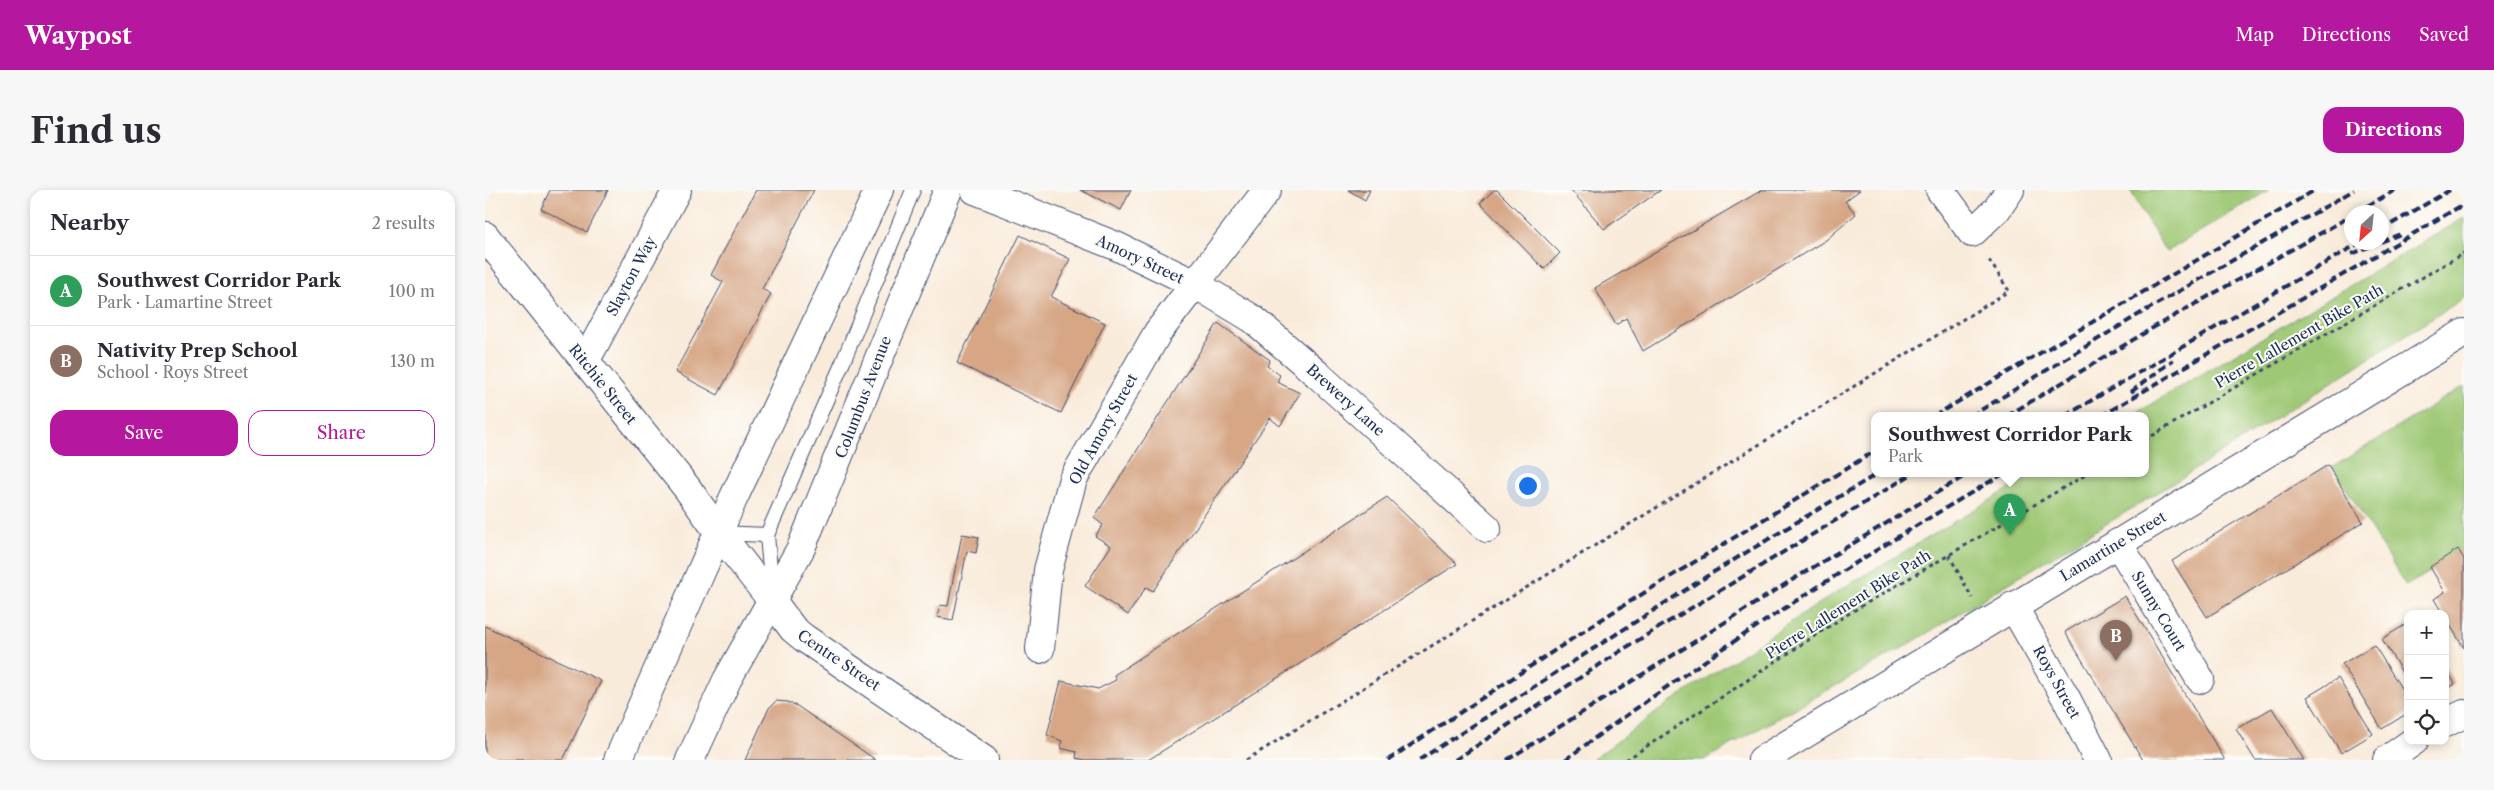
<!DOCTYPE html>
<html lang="en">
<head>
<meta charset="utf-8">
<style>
  body { margin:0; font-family:"Libre Caslon Text",serif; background:#f7f7f7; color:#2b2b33 }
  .controls { position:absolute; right:15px; bottom:15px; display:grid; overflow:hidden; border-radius:10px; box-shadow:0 2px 8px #0003 }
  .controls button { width:45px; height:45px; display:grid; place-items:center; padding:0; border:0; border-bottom:1px solid #e1e1e2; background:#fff; color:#2b2b33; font:25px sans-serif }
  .compass { position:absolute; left:1859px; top:15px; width:45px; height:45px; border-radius:50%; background:#fff; box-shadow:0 2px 8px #0003; rotate:207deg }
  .you { position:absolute; left:1042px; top:295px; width:18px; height:18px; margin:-12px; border:4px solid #fff; border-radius:50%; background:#1a73e8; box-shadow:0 0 0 8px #1a73e833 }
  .badge { display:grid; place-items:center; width:32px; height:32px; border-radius:50%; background:#b5179e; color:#fff; font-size:16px; font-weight:700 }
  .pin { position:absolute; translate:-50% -41px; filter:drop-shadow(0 1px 2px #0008) }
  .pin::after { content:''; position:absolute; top:26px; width:18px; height:15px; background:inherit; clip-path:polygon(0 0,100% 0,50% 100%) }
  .popup { position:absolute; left:1386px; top:222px; width:278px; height:65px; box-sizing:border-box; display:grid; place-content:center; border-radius:10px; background:#fff; filter:drop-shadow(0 1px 4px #0005); font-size:16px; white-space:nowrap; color:#7c7c81 }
  .popup b { font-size:19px; color:#2b2b33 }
  .popup::after { content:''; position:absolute; left:50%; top:100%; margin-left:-10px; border:10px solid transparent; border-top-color:#fff }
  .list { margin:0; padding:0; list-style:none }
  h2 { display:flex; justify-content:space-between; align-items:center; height:65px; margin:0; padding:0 20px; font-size:21px }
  h2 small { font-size:16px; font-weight:400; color:#7c7c81 }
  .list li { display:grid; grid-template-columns:32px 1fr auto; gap:15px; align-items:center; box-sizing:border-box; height:70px; padding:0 20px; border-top:1px solid #e1e1e2 }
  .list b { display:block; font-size:19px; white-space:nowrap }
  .list p { margin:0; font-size:16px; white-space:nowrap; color:#7c7c81 }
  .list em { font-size:16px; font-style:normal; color:#7c7c81 }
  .actions { display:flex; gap:10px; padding:15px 20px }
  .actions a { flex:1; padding:11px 0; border:1px solid #b5179e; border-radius:15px; text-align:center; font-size:18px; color:#b5179e }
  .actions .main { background:#b5179e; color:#fff }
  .icon { flex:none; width:28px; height:28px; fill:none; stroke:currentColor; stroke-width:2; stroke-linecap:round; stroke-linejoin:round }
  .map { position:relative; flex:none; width:1979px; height:570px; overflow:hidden; border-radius:15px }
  header { display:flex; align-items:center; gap:30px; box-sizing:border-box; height:70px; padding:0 25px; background:#b5179e; color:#fff }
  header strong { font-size:24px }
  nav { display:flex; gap:28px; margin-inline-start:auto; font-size:18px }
  .intro { display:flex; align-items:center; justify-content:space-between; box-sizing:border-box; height:120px; padding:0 30px }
  h1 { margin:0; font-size:35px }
  .button { padding:12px 22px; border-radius:15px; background:#b5179e; color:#fff; font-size:18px; font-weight:700 }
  main { display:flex; gap:30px; padding:0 30px }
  aside { flex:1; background:#fff; border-radius:15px; box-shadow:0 2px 8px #0003 }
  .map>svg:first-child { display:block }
  .green { fill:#9ec874; stroke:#5c7c69 }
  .building { fill:#d6a685 }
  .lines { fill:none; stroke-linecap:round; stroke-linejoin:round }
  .service-casing { stroke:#3c4b71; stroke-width:16 }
  .minor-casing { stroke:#3c4b71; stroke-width:30 }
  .tertiary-casing { stroke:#3c4b71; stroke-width:30 }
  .secondary-casing { stroke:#3c4b71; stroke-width:30 }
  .primary-casing { stroke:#3c4b71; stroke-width:30 }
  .path { stroke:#3c4b71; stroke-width:3; stroke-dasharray:4 4; stroke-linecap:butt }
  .service { stroke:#fff; stroke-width:14 }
  .minor { stroke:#fff; stroke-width:28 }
  .tertiary { stroke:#fff; stroke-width:28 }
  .secondary { stroke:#fff; stroke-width:28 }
  .primary { stroke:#fff; stroke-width:28 }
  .rail { stroke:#1b2f5e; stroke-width:4; stroke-dasharray:8 4; stroke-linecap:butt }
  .labels { text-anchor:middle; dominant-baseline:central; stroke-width:4; stroke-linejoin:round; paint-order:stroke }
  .street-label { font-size:15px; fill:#1b2f5e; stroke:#fdfcf7 }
</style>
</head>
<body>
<header>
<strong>Waypost</strong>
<nav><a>Map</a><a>Directions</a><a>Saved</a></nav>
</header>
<div class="intro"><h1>Find us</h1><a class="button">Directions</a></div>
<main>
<aside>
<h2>Nearby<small>2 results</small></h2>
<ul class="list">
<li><span class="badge" style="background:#2e9e5b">A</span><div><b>Southwest Corridor Park</b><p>Park · Lamartine Street</p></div><em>100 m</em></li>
<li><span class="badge" style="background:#8d6e63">B</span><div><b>Nativity Prep School</b><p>School · Roys Street</p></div><em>130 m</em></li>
</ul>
<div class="actions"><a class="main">Save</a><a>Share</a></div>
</aside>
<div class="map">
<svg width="1979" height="570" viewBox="0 0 1979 570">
  <rect width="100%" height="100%" fill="#fdfcf7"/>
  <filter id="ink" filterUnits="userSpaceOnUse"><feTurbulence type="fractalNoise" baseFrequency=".02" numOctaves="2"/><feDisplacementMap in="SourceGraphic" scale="10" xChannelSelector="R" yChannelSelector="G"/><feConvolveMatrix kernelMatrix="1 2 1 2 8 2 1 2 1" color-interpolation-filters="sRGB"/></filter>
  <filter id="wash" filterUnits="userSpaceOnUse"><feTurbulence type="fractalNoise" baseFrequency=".0096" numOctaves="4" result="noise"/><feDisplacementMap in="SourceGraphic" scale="20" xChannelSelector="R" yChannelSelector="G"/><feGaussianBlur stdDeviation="1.12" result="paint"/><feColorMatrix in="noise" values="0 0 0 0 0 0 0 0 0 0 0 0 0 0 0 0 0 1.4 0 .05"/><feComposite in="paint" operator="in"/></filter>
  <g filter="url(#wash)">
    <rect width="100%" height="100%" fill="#f9ebda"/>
    <path class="green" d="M1645 0H1784L1681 62Z
      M1979 28V108L1695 289 1421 456 1219 570H1107L1187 511 1353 401 1549 284H1660V226H1646Z
      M1979 196V362L1921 396 1848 277Z"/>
    <g id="blocks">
      <path class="building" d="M65 0H123L102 42 56 19Z
        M271 0H329L277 99 286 104 233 205 190 182 238 92 226 85Z
        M595 0H646L636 20Z
        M863 0H885L880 10Z
        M1009 0H1012L1075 63 1059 79 995 13Z
        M1086 0H1176L1119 39Z
        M1277 0H1375L1360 11 1371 24 1341 50 1158 161 1141 128 1131 135 1110 98Z
        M535 45 585 69 566 107 620 133 576 223 472 173Z
        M733 133 785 170 782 176 795 185 792 192 815 203 795 236 785 228 668 401 661 397 643 425 600 396 626 356 610 346 618 335 609 328Z
        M1843 275 1878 332 1722 427 1687 371Z
        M902 307 972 374 663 570H600L591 568 592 562 575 558 577 551 562 545 576 491 613 499 631 490 629 485Z
        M477 344 494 347 491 363 482 361 468 430 452 427 455 415 463 416Z
        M1973 359 1979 369V458L1960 427V424H1958L1949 409 1960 402 1945 377Z
        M1640 406 1740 570H1658L1580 442Z
        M1923 433V492L1897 449Z
        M0 436 116 491 78 570H0Z
        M1889 455 1923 509V523L1897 539 1857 474Z
        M1960 477 1970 494 1960 500Z
        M1853 488 1888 544 1856 563 1822 507Z
        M291 511 303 512 312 516 391 570H260L284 518Z
        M1787 518 1819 570H1770L1751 539Z"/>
    </g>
  </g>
  <g filter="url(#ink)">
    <use href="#blocks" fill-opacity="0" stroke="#3c4b71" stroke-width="1"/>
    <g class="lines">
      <g class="service-casing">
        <path id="service" d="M234 343 282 345
          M287 402 282 345 358 172 428 0"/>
      </g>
      <g class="minor-casing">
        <path id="minor" d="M1455 0 1487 43 1512 19 1525 0
          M100 172 192 0
          M1633 353 1715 489
          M1528 416 1581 508 1613 570
          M555 459 563 380 588 289 673 142 710 94 768 129 832 184 1002 338
          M1960 533 1979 524
          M1902 570 1929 551"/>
      </g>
      <g class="tertiary-casing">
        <path id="tertiary" d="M490 0 631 56 710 94 782 0
          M0 46 202 298 234 343 288 412
          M1277 570 1979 143"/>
      </g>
      <g class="secondary-casing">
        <path id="secondary" d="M288 412 308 439 319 448 499 570"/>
      </g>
      <g class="primary-casing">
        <path id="primary" d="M133 570 249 307 394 0
          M205 570 242 490 316 358 463 0"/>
      </g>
      <path class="path" d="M1660 250 1979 63
        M1464 365 1487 408
        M761 570 1524 101 1502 67
        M1141 570 1363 424 1602 284"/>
      <use href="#service" class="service"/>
      <use href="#minor" class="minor"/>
      <use href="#tertiary" class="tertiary"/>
      <use href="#secondary" class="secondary"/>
      <use href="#primary" class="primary"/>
      <path class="rail" d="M1872 22 1910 0
        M1896 40 1965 0
        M1896 52 1918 43
        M1867 64 1895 52
        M1646 202 1688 170
        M1449 226 1830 0
        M1486 226 1653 125 1869 0
        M1522 226 1671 136 1866 26
        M1580 226 1876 52
        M1616 226 1979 14
        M903 570 1128 422 1390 261
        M934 570 1227 383 1392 284
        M970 570 1137 460 1427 284
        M1022 570 1307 390 1483 284
        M1080 570C1220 466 1368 372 1518 284"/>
    </g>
  </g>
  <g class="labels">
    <g class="street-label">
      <text transform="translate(655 69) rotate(25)">Amory Street</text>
      <text transform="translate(146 86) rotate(-62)">Slayton Way</text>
      <text transform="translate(1814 146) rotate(-30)">Pierre Lallement Bike Path</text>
      <text transform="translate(118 194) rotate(51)">Ritchie Street</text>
      <text transform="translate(378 207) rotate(-69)">Columbus Avenue</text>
      <text transform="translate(861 210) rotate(42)">Brewery Lane</text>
      <text transform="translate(618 239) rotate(-61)">Old Amory Street</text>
      <text transform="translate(1628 356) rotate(-31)">Lamartine Street</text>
      <text transform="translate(1363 414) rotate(-32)">Pierre Lallement Bike Path</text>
      <text transform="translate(1674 421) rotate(59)">Sunny Court</text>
      <text transform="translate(354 470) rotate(34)">Centre Street</text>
      <text transform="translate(1572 492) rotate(61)">Roys Street</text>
    </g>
  </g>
</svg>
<div class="controls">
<button>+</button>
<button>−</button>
<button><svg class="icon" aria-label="locate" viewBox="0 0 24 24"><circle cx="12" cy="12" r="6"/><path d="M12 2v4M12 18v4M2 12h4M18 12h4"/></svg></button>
</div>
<svg class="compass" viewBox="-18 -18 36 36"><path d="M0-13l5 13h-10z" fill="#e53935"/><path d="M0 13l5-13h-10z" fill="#7c7c81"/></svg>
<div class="you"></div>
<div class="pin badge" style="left:1525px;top:345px;background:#2e9e5b">A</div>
<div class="popup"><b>Southwest Corridor Park</b>Park</div>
<div class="pin badge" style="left:1631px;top:471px;background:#8d6e63">B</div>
</div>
</main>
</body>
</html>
